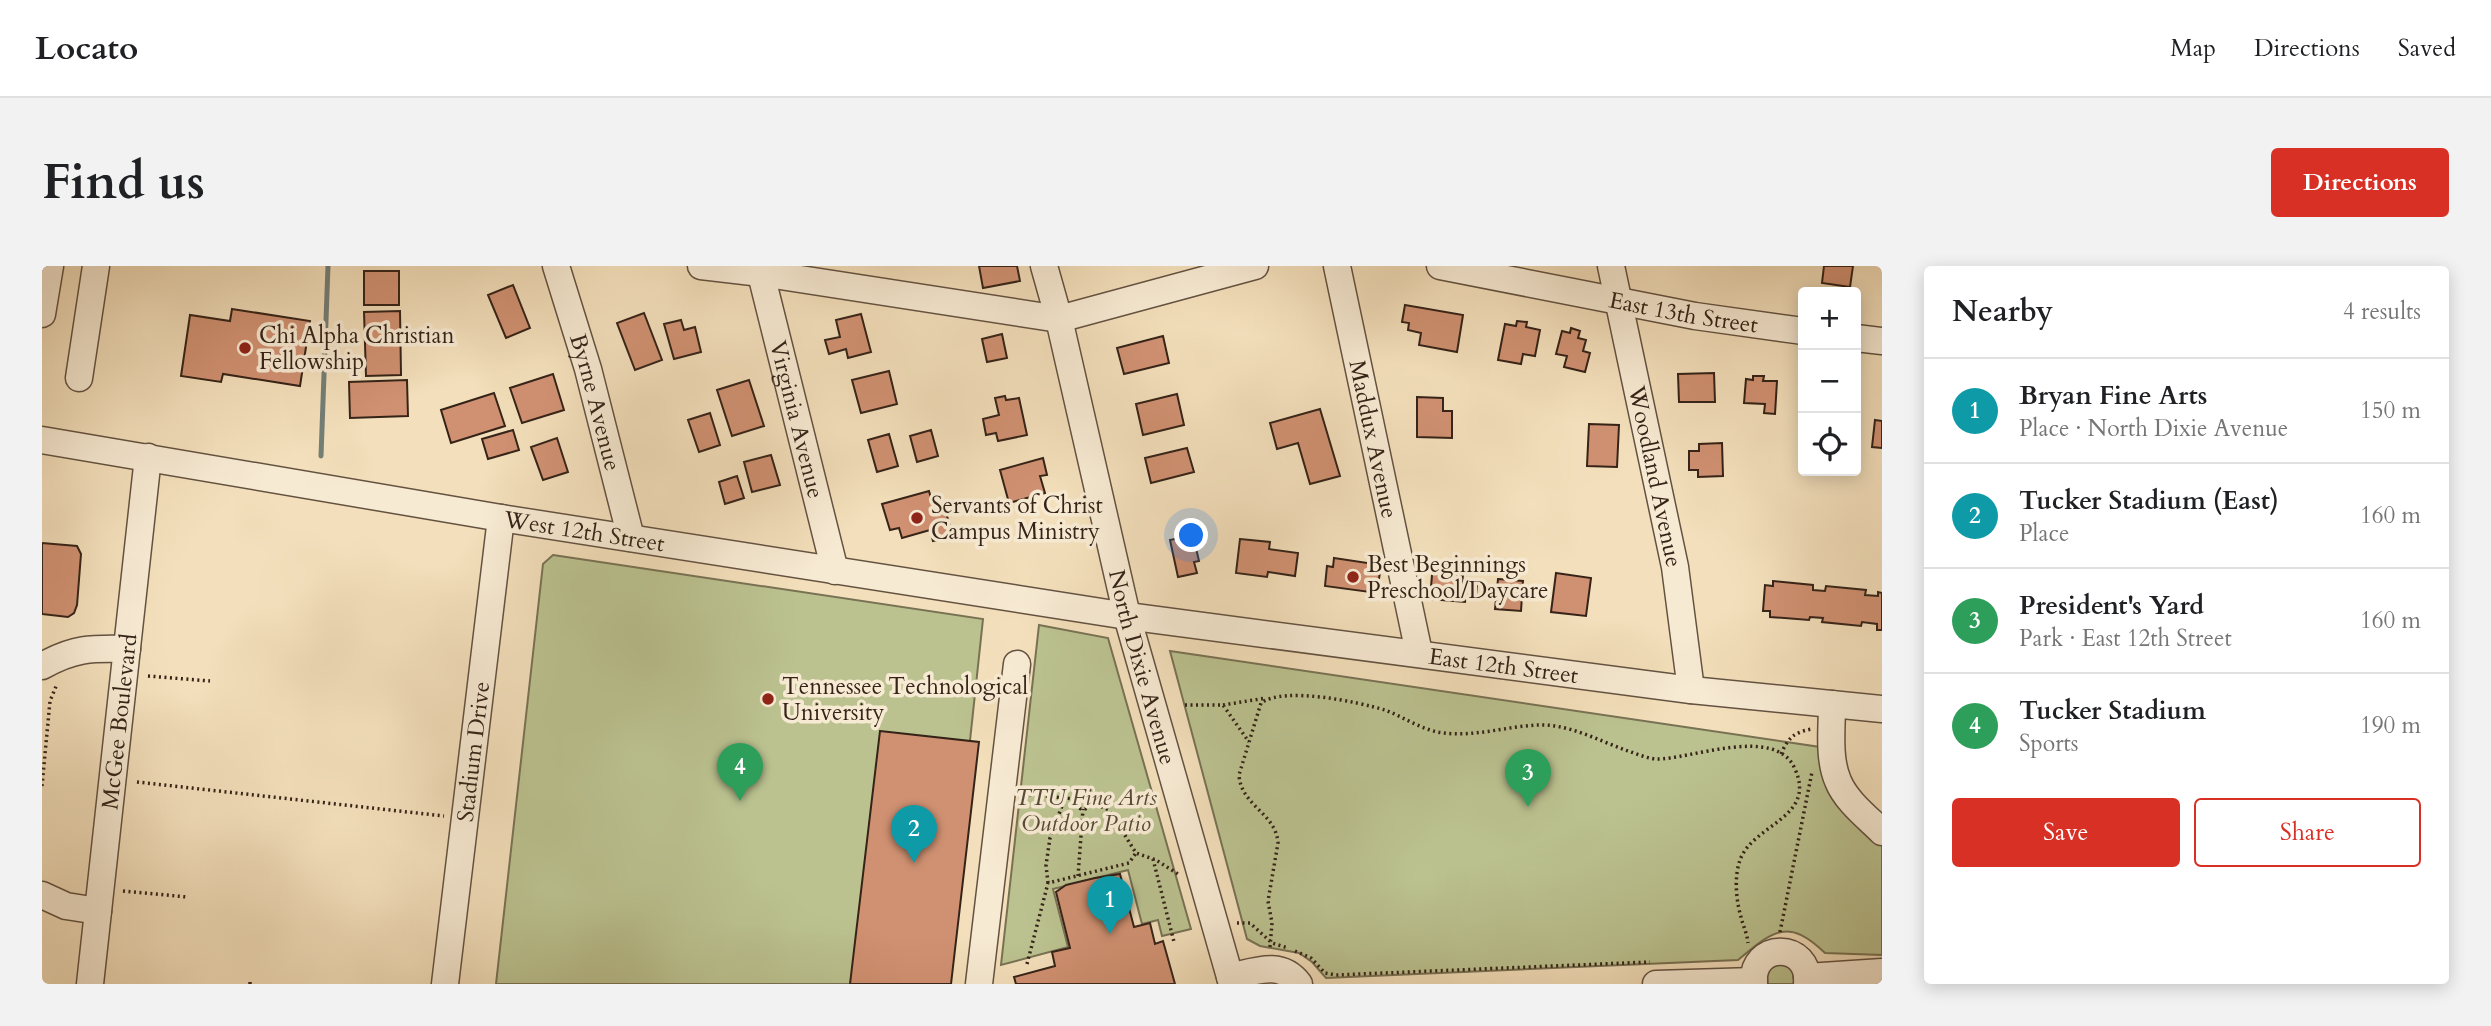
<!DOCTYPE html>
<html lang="en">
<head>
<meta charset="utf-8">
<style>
  body { margin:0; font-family:Cardo,serif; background:#f2f2f2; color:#202124 }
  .controls { position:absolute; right:21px; top:21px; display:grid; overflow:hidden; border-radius:7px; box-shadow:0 4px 18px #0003 }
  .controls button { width:63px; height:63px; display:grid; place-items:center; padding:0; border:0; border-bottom:2px solid #e0e0e0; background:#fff; color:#202124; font:35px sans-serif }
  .you { position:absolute; left:1150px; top:270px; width:24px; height:24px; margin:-18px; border:5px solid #fff; border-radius:50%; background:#1a73e8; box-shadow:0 0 0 10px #1a73e833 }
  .badge { display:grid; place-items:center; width:46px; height:46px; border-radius:50%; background:#d93025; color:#fff; font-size:23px; font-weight:700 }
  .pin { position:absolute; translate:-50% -58px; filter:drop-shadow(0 2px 4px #0008) }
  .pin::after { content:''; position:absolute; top:37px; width:24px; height:21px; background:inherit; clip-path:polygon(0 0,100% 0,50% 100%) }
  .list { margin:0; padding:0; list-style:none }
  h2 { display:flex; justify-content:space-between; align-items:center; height:91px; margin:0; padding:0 28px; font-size:30px }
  h2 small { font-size:23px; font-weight:400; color:#757577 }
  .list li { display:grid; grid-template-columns:46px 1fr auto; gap:21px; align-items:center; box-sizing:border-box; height:105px; padding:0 28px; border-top:2px solid #e0e0e0 }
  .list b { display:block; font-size:26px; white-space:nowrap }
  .list p { margin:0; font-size:23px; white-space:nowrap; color:#757577 }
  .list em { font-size:23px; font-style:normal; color:#757577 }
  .actions { display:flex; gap:14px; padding:21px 28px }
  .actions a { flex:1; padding:16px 0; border:2px solid #d93025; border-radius:7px; text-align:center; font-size:24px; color:#d93025 }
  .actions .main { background:#d93025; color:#fff }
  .icon { flex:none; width:38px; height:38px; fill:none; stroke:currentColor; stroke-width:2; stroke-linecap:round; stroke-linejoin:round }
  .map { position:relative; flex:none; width:1840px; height:718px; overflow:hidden; border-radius:7px }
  header { display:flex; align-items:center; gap:42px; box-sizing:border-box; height:98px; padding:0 35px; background:#fff; border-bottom:2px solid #e0e0e0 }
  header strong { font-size:33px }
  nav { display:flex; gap:38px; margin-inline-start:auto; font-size:24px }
  .intro { display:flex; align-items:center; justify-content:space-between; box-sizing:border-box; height:168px; padding:0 42px }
  h1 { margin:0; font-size:49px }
  .button { padding:18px 32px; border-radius:7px; background:#d93025; color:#fff; font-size:24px; font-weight:700 }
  main { display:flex; gap:42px; padding:0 42px }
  aside { flex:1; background:#fff; border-radius:7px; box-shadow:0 4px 18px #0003 }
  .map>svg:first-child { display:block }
  .green { fill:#bbc290; stroke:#787254; stroke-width:2 }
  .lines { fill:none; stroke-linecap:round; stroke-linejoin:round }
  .stream { stroke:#737f77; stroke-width:5 }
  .building { fill:#d09172; stroke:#352318; stroke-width:2 }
  .minor-casing { stroke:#645241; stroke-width:29 }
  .path { stroke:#352318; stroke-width:3.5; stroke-dasharray:2 3.5; stroke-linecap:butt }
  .minor { stroke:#f7ead3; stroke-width:26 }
  .poi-dot { fill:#8f2418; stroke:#f7ead3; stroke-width:2.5 }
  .labels { text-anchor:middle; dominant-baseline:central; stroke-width:7; stroke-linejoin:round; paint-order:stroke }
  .street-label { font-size:23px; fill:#352318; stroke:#f7ead3 }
  .poi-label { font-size:23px; fill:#352318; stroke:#f7ead3; text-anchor:start }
  .park-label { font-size:23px; font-style:italic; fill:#564b36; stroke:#f7ead3 }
</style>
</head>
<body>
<header>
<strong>Locato</strong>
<nav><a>Map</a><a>Directions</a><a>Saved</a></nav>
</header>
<div class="intro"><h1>Find us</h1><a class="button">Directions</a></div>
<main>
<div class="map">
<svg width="1840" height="718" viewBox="0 0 1840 718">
  <rect width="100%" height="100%" fill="#f3dfbb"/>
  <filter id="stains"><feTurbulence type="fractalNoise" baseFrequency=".00286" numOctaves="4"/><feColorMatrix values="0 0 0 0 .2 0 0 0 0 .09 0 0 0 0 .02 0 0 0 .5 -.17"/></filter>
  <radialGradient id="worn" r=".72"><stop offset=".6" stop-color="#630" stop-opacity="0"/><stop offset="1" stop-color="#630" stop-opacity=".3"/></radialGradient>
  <path class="green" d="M511 289 941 353 902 718H454L501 298Z
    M997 359 1066 372 1149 663 1120 670 1116 654 1100 658 1086 604 1011 623 1026 681 959 699Z
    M1128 385 1778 481 1815 557 1840 579V689L1783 687C1746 651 1731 665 1696 694L1284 712 1270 696 1257 687 1218 680 1205 673Z
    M1749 698 1755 718H1721L1726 699Z"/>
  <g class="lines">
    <path class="stream" d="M279 190 286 0"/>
  </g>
  <path class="building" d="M937 0H975L978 15 941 22Z
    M1782 0H1811L1808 21 1780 17Z
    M322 5H357V39H322Z
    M471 19 488 62 464 72 446 29Z
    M1363 39 1421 49 1415 86 1377 79 1379 67 1366 64 1367 57 1360 56Z
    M190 43 268 55 258 120 181 108 179 116 139 110 148 49 188 55Z
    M358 45 359 109 324 110 322 46Z
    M602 47 620 94 593 104 575 57Z
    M819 48 829 86 806 92 804 83 787 88 783 74 798 71 794 54Z
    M639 54 642 64 653 61 659 86 632 93 622 58Z
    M1475 55 1485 56 1484 61 1498 64 1493 90 1481 88 1479 98 1456 94 1463 58 1474 60Z
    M1529 62 1538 65 1536 72 1544 74 1541 85 1548 87 1543 106 1522 101 1525 90 1514 88 1520 65 1528 67Z
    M960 68 965 92 945 96 940 73Z
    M1121 70 1127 97 1082 108 1075 82Z
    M847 105 855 138 819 147 810 114Z
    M1672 107 1673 136H1637L1636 108Z
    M511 108 522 144 480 157 468 122Z
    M1711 110H1722L1721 115H1735L1733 148 1722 147 1723 138 1702 137 1704 113 1711 114Z
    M365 114 366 150 308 152 307 116Z
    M707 114 722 160 690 170 675 124Z
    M452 127 463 160 409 177 399 144Z
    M1135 128 1142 159 1101 169 1094 138Z
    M963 130 964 134 977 132 985 169 956 175 954 167 944 169 941 153 957 149 953 132Z
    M1375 131 1401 132V145H1410V172L1375 171Z
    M1278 143 1298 210 1268 218 1256 177 1235 183 1228 157Z
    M668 147 678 179 657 186 646 154Z
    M1833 154 1840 155V182L1830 181Z
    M1547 158 1577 159 1575 201 1545 200Z
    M471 164 477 184 446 193 440 173Z
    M889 164 896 190 875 196 868 170Z
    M847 168 856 200 835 206 826 174Z
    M515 172 526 206 501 214 489 181Z
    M1680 177 1681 210 1656 211V204H1647V185H1657V178Z
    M1145 182 1152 206 1109 217 1103 192Z
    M729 189 738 219 710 226 702 196Z
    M1001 192 1005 209 998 210 1003 227 967 237 958 204Z
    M695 210 702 232 683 238 677 216Z
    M887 225 892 243 902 240 911 270 891 275 888 264 860 272 857 262 848 264 840 238Z
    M1151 269 1157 295 1152 296 1155 307 1136 311 1128 274Z
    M1198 273 1228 276 1227 283 1256 287 1253 310 1226 306 1225 311 1194 307Z
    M0 277 35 280 39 288 35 339 32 347 26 351 0 348Z
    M1292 292 1339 299 1335 327 1283 320 1285 300 1291 301Z
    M1391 297 1411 299 1410 308 1421 309 1420 318 1435 319 1434 330 1424 329 1423 336 1388 333Z
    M1514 307 1549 312 1544 350 1509 346Z
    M1456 313 1481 315 1479 345 1453 343Z
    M1731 315 1771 319V324L1783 325 1784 320 1824 324 1823 329 1836 330V326L1840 327V364H1835V358L1820 356 1819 360 1780 356 1781 352 1768 351 1767 354 1728 351V345H1721L1723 319 1731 320Z
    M838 465 937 476 909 718H808Z
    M1078 608 1092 661 1108 657 1113 678 1121 675 1133 718H974L972 711 1013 700 1010 686 1028 682 1014 626 1024 619 1053 612Z"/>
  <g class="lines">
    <g class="minor-casing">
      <g id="minor">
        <path id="s1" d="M514 0 546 103 589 272"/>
        <path d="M659 0 719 7 1017 53 1213 0"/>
        <path id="s2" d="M717 0 793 305"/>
        <path id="s3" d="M1002 0 1017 53 1085 350 1190 718"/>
        <path id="s4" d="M1295 0 1377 387"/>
        <path id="s5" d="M1398 0 1653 50 1761 65"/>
        <path id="s6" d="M1569 0 1633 301 1649 424"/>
        <path d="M0 48 8 0"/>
        <path d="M1814 72 1840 75"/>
        <path d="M37 112 54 0"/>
        <path id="s7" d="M0 174 459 252 1085 350 1649 424 1840 443"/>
        <path d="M0 400C32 382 49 382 85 383"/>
        <path d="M1790 438C1790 462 1786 492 1796 515 1804 535 1825 551 1840 566"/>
        <path d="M0 629 24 640 56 645"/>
        <path d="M1188 711C1214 705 1239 694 1257 718"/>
        <path d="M1765 711 1840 706"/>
        <path id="s8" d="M48 718 106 191"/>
        <path id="s9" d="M403 718 459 252"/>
        <path d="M937 718 975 398"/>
        <path d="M1614 718 1712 715"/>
        <path d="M1712 718C1708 675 1769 675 1765 718"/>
      </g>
    </g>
    <path class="path" d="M106 410 168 415
      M1143 439H1181L1207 476
      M1181 439 1224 432
      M1739 488C1746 472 1752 466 1770 463
      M95 516 402 550
      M0 520 8 435 15 418
      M1032 534a9 9 0 1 1 18 0a9 9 0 1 1-18 0Z
      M982 528 1032 533
      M1049 536 1067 544 1094 587 1114 594 1136 608
      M1111 593 1132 676
      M1036 610 1041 543
      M1006 617 1004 599 1008 572 1023 532
      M81 625 145 631
      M1195 657H1208L1230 677 1246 682
      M1738 666 1770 506
      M1228 681 1230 657 1226 635 1236 577C1234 547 1199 540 1197 509L1219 437C1242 420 1316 436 1343 444 1362 451 1381 465 1402 467 1433 471 1466 460 1497 459 1526 458 1556 474 1583 484 1593 487 1603 492 1614 493 1647 494 1734 458 1753 503 1775 552 1711 558 1698 594 1692 611 1694 634 1699 651 1701 660 1705 667 1706 677
      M1253 685 1269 692 1283 707 1294 709 1608 696
      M985 698 1006 617 1087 597 1094 587
      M208 718V713"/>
    <use href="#minor" class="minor"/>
  </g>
  <g class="poi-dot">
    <circle cx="203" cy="82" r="7"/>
    <circle cx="875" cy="252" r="7"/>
    <circle cx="1311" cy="311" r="7"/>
    <circle cx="726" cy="433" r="7"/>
  </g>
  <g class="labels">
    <g class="street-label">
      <text stroke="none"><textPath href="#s5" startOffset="248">East 13th Street</textPath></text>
      <text stroke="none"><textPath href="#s1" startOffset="142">Byrne Avenue</textPath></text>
      <text stroke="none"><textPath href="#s2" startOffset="158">Virginia Avenue</textPath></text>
      <text stroke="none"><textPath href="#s4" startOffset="177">Maddux Avenue</textPath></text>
      <text stroke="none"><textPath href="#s6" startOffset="215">Woodland Avenue</textPath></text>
      <text stroke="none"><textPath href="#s7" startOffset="550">West 12th Street</textPath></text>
      <text stroke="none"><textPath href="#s7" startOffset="1479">East 12th Street</textPath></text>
      <text stroke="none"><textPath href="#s3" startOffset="413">North Dixie Avenue</textPath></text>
      <text stroke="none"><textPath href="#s8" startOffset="264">McGee Boulevard</textPath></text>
      <text stroke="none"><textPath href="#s9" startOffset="234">Stadium Drive</textPath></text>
    </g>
    <g class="poi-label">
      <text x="217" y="69">Chi Alpha Christian<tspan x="217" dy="26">Fellowship</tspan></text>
      <text x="889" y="239">Servants of Christ<tspan x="889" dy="26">Campus Ministry</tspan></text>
      <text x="1325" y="298">Best Beginnings<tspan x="1325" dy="26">Preschool/Daycare</tspan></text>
      <text x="740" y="420">Tennessee Technological<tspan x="740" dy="26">University</tspan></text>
    </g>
    <g class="park-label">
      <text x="1044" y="531">TTU Fine Arts<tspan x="1044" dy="26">Outdoor Patio</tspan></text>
    </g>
  </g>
  <rect width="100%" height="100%" filter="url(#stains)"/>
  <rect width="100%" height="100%" fill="url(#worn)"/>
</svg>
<div class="controls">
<button>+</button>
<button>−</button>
<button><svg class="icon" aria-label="locate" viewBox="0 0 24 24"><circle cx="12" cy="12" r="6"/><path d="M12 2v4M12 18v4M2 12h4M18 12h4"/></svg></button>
</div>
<div class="you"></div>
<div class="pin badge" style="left:1068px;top:668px;background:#0f9aa8">1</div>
<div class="pin badge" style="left:872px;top:597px;background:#0f9aa8">2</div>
<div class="pin badge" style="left:1486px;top:541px;background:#2e9e5b">3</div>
<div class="pin badge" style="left:698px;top:535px;background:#2e9e5b">4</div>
</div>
<aside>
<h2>Nearby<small>4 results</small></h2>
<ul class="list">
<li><span class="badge" style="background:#0f9aa8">1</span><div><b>Bryan Fine Arts</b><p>Place · North Dixie Avenue</p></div><em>150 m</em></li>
<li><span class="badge" style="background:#0f9aa8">2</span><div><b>Tucker Stadium (East)</b><p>Place</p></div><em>160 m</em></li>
<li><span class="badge" style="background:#2e9e5b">3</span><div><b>President's Yard</b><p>Park · East 12th Street</p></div><em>160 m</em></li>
<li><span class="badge" style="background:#2e9e5b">4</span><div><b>Tucker Stadium</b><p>Sports</p></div><em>190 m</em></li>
</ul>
<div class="actions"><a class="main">Save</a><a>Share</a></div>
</aside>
</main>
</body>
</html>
